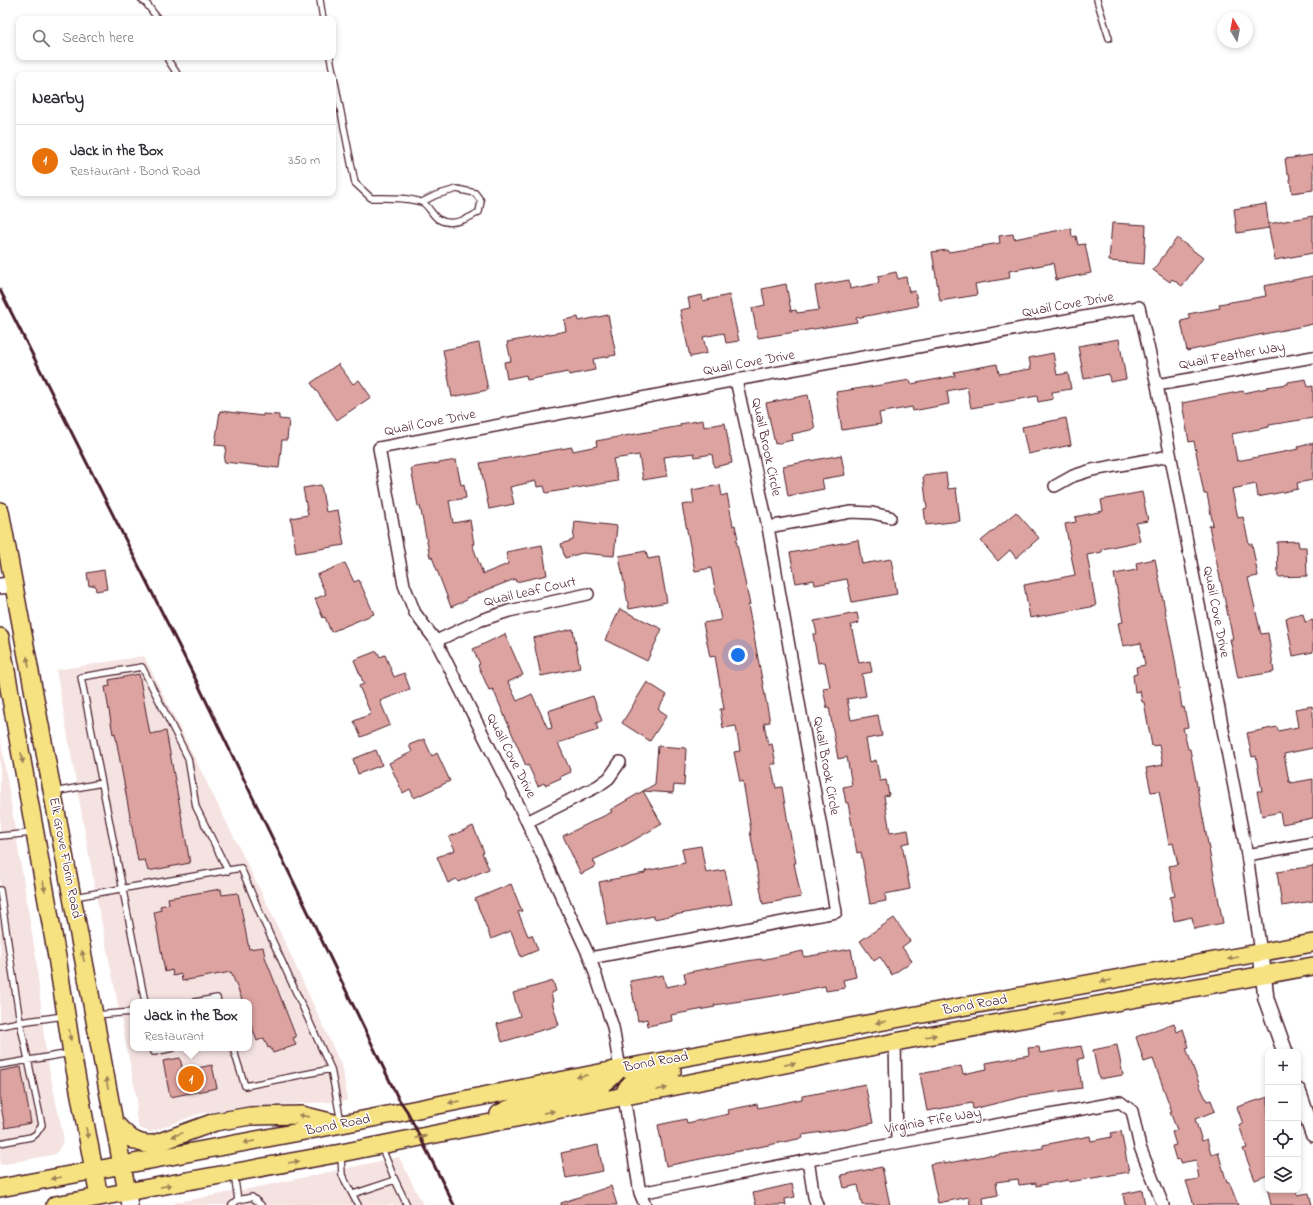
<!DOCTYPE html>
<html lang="en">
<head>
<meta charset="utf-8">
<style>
  body { margin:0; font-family:"Indie Flower",sans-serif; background:#f2f2f3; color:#2b2b33 }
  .controls { position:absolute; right:12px; bottom:12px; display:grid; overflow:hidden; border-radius:8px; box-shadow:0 2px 6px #0003 }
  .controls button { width:36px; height:36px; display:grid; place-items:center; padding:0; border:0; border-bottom:1px solid #e1e1e2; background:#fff; color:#2b2b33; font:20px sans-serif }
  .compass { position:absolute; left:1217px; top:12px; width:36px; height:36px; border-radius:50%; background:#fff; box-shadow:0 2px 6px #0003; rotate:350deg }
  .you { position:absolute; left:738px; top:655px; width:14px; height:14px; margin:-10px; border:3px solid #fff; border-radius:50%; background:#1a73e8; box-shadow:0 0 0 6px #1a73e833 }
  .badge { display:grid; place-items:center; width:26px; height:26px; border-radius:50%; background:#c8321e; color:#fff; font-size:13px; font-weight:700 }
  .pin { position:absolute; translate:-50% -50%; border:2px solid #fff; box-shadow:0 1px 4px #0006 }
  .popup { position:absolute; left:130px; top:999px; width:122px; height:52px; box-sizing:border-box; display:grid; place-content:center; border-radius:8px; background:#fff; filter:drop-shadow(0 1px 3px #0005); font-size:13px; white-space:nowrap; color:#7c7c81 }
  .popup b { font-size:15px; color:#2b2b33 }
  .popup::after { content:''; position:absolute; left:50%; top:100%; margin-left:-8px; border:8px solid transparent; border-top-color:#fff }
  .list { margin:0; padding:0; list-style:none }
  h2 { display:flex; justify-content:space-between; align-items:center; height:52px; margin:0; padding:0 16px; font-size:17px }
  h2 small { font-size:13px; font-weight:400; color:#7c7c81 }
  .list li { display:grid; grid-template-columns:26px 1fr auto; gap:12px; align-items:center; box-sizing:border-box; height:72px; padding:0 16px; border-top:1px solid #e1e1e2 }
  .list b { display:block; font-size:15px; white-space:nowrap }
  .list p { margin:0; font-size:13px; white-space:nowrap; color:#7c7c81 }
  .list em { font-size:13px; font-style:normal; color:#7c7c81 }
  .icon { flex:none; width:22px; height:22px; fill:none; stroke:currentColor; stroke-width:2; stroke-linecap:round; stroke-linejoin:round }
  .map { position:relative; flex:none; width:1313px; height:1205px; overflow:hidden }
  .search { position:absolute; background:#fff; box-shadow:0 2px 6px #0003; left:16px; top:16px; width:320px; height:44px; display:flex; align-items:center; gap:10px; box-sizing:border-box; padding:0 14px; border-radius:8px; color:#7c7c81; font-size:15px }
  .panel { position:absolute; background:#fff; box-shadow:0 2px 6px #0003; left:16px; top:72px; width:320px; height:124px; border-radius:8px }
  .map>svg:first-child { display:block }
  .built { fill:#f5e3e2; fill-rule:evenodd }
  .building { fill:#dda3a0; stroke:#4a1f2b }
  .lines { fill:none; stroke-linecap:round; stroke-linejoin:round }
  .lane-casing { stroke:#4a1f2b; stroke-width:8 }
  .street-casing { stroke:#4a1f2b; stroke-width:14 }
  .secondary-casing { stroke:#4a1f2b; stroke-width:18 }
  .primary-casing { stroke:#4a1f2b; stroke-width:20 }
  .lane { stroke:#fff; stroke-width:5.5 }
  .street { stroke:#fff; stroke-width:11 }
  .secondary { stroke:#fff; stroke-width:15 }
  .primary { stroke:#f6e281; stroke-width:17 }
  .rail { stroke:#4a1f2b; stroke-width:3 }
  .oneway { fill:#a08056 }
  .labels { text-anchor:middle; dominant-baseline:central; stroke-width:3; stroke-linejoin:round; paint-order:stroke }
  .street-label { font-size:14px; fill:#4a1f2b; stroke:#fff }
</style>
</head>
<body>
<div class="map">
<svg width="1313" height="1205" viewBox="0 0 1313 1205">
  <rect width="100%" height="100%" fill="#fff"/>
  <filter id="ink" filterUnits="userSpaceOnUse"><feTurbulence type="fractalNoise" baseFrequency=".025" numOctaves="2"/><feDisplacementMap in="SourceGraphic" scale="8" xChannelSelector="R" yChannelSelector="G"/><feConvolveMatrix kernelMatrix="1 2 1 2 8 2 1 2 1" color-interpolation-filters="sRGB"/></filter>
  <g filter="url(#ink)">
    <path class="built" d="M144 656 269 908 343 1069 347 1101 239 1107 198 1114 151 1132 139 1128 136 1116 137 1099 97 900 56 670ZM133 1002H249V1048H133Z
      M0 736 36 958 46 1054 64 1140 56 1154 0 1165Z
      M399 1157 423 1205H171L177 1202 254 1188Z"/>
    <path class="building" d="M1313 155V190L1292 193 1289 173H1287L1285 159Z
      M1266 204 1269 228 1237 233 1234 209Z
      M1313 216V253L1275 260 1268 224Z
      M1112 223 1146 225 1144 264 1109 261Z
      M1071 228 1072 237 1076 236 1078 245 1085 244 1091 273 1056 280 1053 263 1009 271 1010 278 975 284 977 295 940 301 932 252 947 250 948 252 983 247 982 246 1000 243 999 236 1013 234 1014 239Z
      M1177 238 1203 258 1182 286 1172 279 1170 282 1153 270Z
      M896 272 898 279 906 277 909 292 915 291 918 306 856 318 857 322 758 338 752 308 765 305 762 289 786 284 791 311 796 310 797 313 819 310 815 286 849 280 850 289 879 283 878 276Z
      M1313 276V324L1215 344V345L1187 351 1181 321 1190 319 1188 314 1220 308 1219 304 1266 296 1264 286Z
      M702 295 703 301 729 295 739 341 726 343 724 333 703 337 707 353 690 357 680 310 690 308 688 298Z
      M608 315 616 355 593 359 595 370 569 375 568 372 527 380 526 375 507 379 504 362 511 361 507 342 566 331 564 320 578 317 579 321Z
      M1119 339 1126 379 1110 382 1109 374 1084 379 1078 346Z
      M479 343 488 390 452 397 443 350Z
      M1053 353 1057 375 1068 373 1071 389 1052 392 1053 399 1038 402 1037 396 971 408 967 387 947 391 949 404 913 411 912 407 879 413 881 424 842 430 836 392 875 386 910 380 911 384 955 376 954 372 997 364 999 374 1031 369 1029 358Z
      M338 364 353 384 359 380 371 397 337 420 311 383Z
      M1306 379 1308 387 1313 386V418L1269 425V427L1232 434 1237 461 1299 449 1298 447 1313 443V480L1297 483 1298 489 1258 497 1256 484 1232 489 1238 518 1243 517 1249 544H1252L1258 576 1248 578 1261 634 1268 633 1274 672 1238 678 1230 639H1233L1209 526 1213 525 1207 494H1204L1194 441 1189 442 1182 403 1243 391 1244 393 1267 388V387L1288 384V382Z
      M808 395 815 429 792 434 793 440 775 444 766 403Z
      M220 411 263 416V414L279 415V419L289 420 287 440H282L279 468 224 462 226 446 215 445Z
      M1066 418 1071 445 1028 454 1022 427Z
      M703 420 704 427 725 423 732 463 714 467 712 454 695 457 694 453 664 457 667 476 643 480 639 455 613 459 618 481 546 493 544 486 537 487 536 481 510 487 514 504 489 509 480 463 572 447 573 451 597 446 596 441 681 426 680 424Z
      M841 455 845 475 822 479 824 489 788 496 783 466Z
      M456 460 461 485 464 484 466 498 449 501 453 523 470 520 474 544H472L483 574 508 564 506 552 542 545 547 575 516 582 515 579 466 598 467 600 451 607 432 557H430L420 506H418L411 468Z
      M946 473 948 489 956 488 960 521 926 525 924 509 927 508 923 476Z
      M321 485 326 512 338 510 344 545 296 553 291 518 308 515 303 488Z
      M720 485 722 496 727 494 733 526 735 525 738 539 736 540 750 605H748L770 722 764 723 768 745 772 744 776 764H771L776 788 782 787 788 823 796 863H794L801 897 763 904 750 831 751 830 743 781 740 782 734 752 740 751 736 726 723 728 720 709H724L715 656 710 657 703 623 721 620 711 568 695 571 682 505 694 503 692 490Z
      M1142 492 1148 521 1136 523 1140 541 1102 549V552L1087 555 1096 606 1030 618 1024 585 1075 575 1065 524 1076 522 1075 517 1103 511 1101 500Z
      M1016 512 1039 538 1016 558 1010 550 998 561 981 541Z
      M575 521 617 526 614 556 582 553 565 558 561 544 573 540Z
      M858 540 862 564 891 559 897 594 852 602 847 579 815 585 814 580 796 583 790 553Z
      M1298 541 1299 547H1306L1307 576 1278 577 1277 542Z
      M646 551 648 559 659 557 667 602 629 609 619 556Z
      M1155 559 1175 660 1182 708 1184 707 1188 727 1183 728 1188 749H1190L1223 923 1194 929 1192 917 1174 921 1170 897 1175 896 1169 866 1178 864 1173 843 1169 844 1159 791 1151 792 1146 768 1163 765 1159 745 1152 746 1144 702H1142L1140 691 1135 692 1133 675 1137 674 1136 667 1145 665 1141 643 1123 646 1118 623 1123 622 1114 574 1137 570 1136 563Z
      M345 563 354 582 359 580 374 614 331 632 325 617 323 618 315 599 326 594 317 575Z
      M104 570 107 589 96 591 95 585 89 586 87 573Z
      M620 609 662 629 647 661 605 640Z
      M857 613 859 623 851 625 859 663 870 661 872 672 862 674 866 696 847 699 851 720 878 715 882 736 866 739 870 762 876 760 880 781 886 780 889 795 884 796 890 833 908 830 910 842 902 844 910 889 885 894 886 901 870 904 861 852 857 853 848 803H846L843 787 852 785 847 757 838 759 829 707 827 708 823 688 830 687 825 662 818 663 813 634H817L814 621Z
      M1303 614 1305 622 1313 620V652L1293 656 1286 618Z
      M573 629 580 668 541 676 533 638Z
      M505 634 523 675 508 682 517 701 532 694 548 729 552 728 548 711 593 696 602 721 596 723 598 730 558 743 571 772 560 777 561 778 545 785 544 783 538 786 528 765 526 766 493 689 489 690 478 665 480 664 473 649Z
      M377 651 380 657 385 655 394 677 404 673 410 689 380 701 390 725 361 737 354 721 371 714 359 686 364 684 354 660Z
      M139 674 150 734 166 731 190 863 148 871 145 860 138 861 115 733 113 734 105 687 110 686 109 680Z
      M647 682 667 695 658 709 667 715 650 741 622 723Z
      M1312 706 1313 712V748L1284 754 1289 782H1291V783L1313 779V818L1282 824 1280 812 1262 816 1257 791H1262L1256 756 1252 757 1247 733 1277 727 1278 731 1298 727 1295 709Z
      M424 739 432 756 437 753 450 781 414 798 410 789 403 793 389 763 412 752 409 745Z
      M658 746 686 748 684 786 674 785 673 793 643 791 655 784Z
      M376 750 382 765 358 774 353 759Z
      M643 791 662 824 627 844 593 860 596 866 581 874 563 836 612 812 610 810Z
      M473 826 484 852 482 853 489 869 458 882 456 879 448 883 437 857 455 850 449 837Z
      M701 846 706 873 725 870 732 904 654 919V916L607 925 599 882 645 873V871L685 863 682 849Z
      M1313 866V901L1282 906 1277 872Z
      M511 884 522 911 518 912 528 936 532 935 538 950 521 957 511 931 491 939 475 899Z
      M221 889 222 895 238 893 249 949 263 947 265 957 296 1037 293 1038 296 1045 273 1053 270 1047 268 1048 264 1038 257 1041 249 1019V1002H243L231 972 182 981 181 974 173 976 172 970 165 972 154 912 161 910 160 906 169 904 168 898Z
      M894 918 910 941 902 947 912 961 892 975 880 957 874 961 860 941Z
      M851 949 856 977 843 980 845 988 826 991 825 986 774 996 714 1005 715 1007 671 1015 672 1021 648 1026 647 1019 638 1021 630 981 663 975 666 987 686 983 684 973 747 961 761 959V960L803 951 804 957Z
      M553 981 556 991 551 993 553 1001 552 1002 559 1025 502 1042 497 1024 520 1016 513 993Z
      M1174 1023 1177 1032 1183 1029 1189 1047 1186 1048 1200 1086 1207 1101 1211 1100 1215 1111 1195 1119 1202 1141 1207 1139 1211 1154 1218 1152 1227 1183 1229 1182 1238 1205H1194L1186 1181 1199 1179 1196 1160 1180 1163 1179 1159 1176 1160 1172 1146 1176 1145 1172 1132 1177 1130 1170 1112H1172L1153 1059 1144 1062 1136 1037Z
      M1117 1045 1123 1075 1099 1079 1093 1050Z
      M1081 1046 1084 1058 1078 1059 1082 1088 1022 1097 973 1109 972 1103 927 1111 920 1074 961 1066 963 1074 987 1069 986 1063 1029 1055 1028 1048 1039 1047 1040 1053Z
      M180 1058 183 1071 212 1065 217 1088 170 1097 163 1061Z
      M21 1067 31 1123 5 1128 0 1101V1071Z
      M865 1084 873 1123 844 1130V1129L802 1135 803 1138 666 1166 658 1125 686 1119 687 1123 729 1114 728 1110 757 1104 758 1108 802 1099V1096L836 1090Z
      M1268 1097V1175L1255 1180 1243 1149 1247 1148 1239 1125 1243 1124 1237 1107Z
      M1121 1131 1129 1172 1069 1182 1068 1180 1036 1186V1183L1019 1185 1018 1179 996 1182 998 1195 983 1198 984 1205H970L969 1197 938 1203 930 1164 944 1162V1164L990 1155 991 1156 1043 1148V1145L1090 1136 1091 1141 1112 1137 1111 1133Z
      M598 1145 603 1171 566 1178 561 1153Z
      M882 1167 890 1205H862L858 1185 844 1188 841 1175Z
      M792 1184 795 1197 785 1199 786 1205H756L753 1193Z
      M611 1186 617 1205H561V1203Z
      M1142 1190 1145 1205H1125L1123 1194Z
      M1268 1190H1296L1297 1195 1309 1193 1312 1205H1271Z"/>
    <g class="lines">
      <g class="lane-casing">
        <path id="lane" d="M142 0 146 3 158 19
          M320 0 323 19
          M1097 0 1109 38
          M167 57 168 60 178 75
          M330 57 355 183 371 198C387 198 405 197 421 202 428 204 432 215 438 219 451 227 468 219 479 212L481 201 475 193 457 189 436 195 422 202
          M54 792 102 783
          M0 836 33 833
          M0 890 20 1022 42 1125 36 1134 31 1137 0 1143
          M74 897 241 868 263 920 331 1069 341 1122
          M145 1002 81 677 142 667 188 758 196 807 228 871
          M195 1002 217 998 218 1002
          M95 1015 133 1012
          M0 1026 20 1022 64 1016
          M154 1048V1052L173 1048
          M233 1048 245 1086 331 1069
          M0 1065 71 1053
          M341 1156 342 1175 358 1205
          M395 1180 407 1205
          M353 1194 395 1180 381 1146
          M238 1200 252 1197 261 1205
          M232 1205 238 1200 234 1174"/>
      </g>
      <g class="street-casing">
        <path id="street" d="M1157 385 1313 357
          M1055 486 1073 476 1092 470 1170 456
          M768 527 851 512 872 513 890 517
          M436 641 481 620 509 611 588 594
          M527 822 598 786 609 778 620 762
          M1247 855 1313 843
          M590 958 836 912 768 527 736 380
          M895 1042 897 1143
          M620 1069 613 1027 590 958 527 822 436 641 415 613 404 585 400 563 379 448 736 380 1139 307 1157 385 1247 855 1261 953
          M624 1097 640 1193 645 1205
          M808 1160 814 1197 817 1205
          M640 1193 897 1143 1120 1102 1132 1111 1140 1147 1163 1205"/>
      </g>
      <g class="secondary-casing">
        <path id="secondary" d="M0 586 13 585
          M1261 953 1266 999 1285 1052
          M1298 1091 1313 1134
          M127 1192 130 1205"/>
      </g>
      <g class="primary-casing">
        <path id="primary" d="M0 511 127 1192
          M0 637 57 957 72 1053 99 1197
          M624 1097C626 1076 655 1075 672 1071
          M499 1114C519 1102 547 1098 569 1093 579 1091 590 1090 599 1086 607 1082 613 1076 618 1070
          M114 1122C126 1135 134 1145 154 1144L215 1122 250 1116 302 1115 334 1123
          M0 1188 342 1124 620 1069 1313 943
          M55 1205 341 1153 895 1042 1313 966"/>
      </g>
      <use href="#lane" class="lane"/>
      <use href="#street" class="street"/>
      <use href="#secondary" class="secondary"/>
      <use href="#primary" class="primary"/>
      <path class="rail" d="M0 290 194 676 398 1098 407 1111 454 1205"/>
    </g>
    <defs><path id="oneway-solid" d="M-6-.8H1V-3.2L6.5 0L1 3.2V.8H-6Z"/></defs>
    <g class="oneway">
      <use href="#oneway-solid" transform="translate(28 662) rotate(-101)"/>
      <use href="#oneway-solid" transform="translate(22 758) rotate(80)"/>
      <use href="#oneway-solid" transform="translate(44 886) rotate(80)"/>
      <use href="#oneway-solid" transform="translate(83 956) rotate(-101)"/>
      <use href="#oneway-solid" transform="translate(1233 958) rotate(170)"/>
      <use href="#oneway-solid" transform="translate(1106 981) rotate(170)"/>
      <use href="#oneway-solid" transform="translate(1059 1013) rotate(-10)"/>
      <use href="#oneway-solid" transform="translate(881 1022) rotate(170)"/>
      <use href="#oneway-solid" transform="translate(70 1035) rotate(81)"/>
      <use href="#oneway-solid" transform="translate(931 1036) rotate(-10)"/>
      <use href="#oneway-solid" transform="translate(790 1064) rotate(-11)"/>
      <use href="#oneway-solid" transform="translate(582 1076) rotate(169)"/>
      <use href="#oneway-solid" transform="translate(107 1083) rotate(-100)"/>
      <use href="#oneway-solid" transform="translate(662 1089) rotate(-11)"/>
      <use href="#oneway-solid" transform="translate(454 1102) rotate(169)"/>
      <use href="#oneway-solid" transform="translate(549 1112) rotate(-11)"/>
      <use href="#oneway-solid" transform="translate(304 1116) rotate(-172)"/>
      <use href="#oneway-solid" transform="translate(87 1133) rotate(80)"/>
      <use href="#oneway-solid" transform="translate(177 1135) rotate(159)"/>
      <use href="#oneway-solid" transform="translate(421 1137) rotate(-11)"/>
      <use href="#oneway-solid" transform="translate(249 1142) rotate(169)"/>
      <use href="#oneway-solid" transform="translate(294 1162) rotate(-10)"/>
      <use href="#oneway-solid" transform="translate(56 1178) rotate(170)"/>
      <use href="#oneway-solid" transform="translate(166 1186) rotate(-11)"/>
    </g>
  </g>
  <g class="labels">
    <g class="street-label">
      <text transform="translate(1068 305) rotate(-10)">Quail Cove Drive</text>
      <text transform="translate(1232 356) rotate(-10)">Quail Feather Way</text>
      <text transform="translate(749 363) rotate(-10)">Quail Cove Drive</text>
      <text transform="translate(430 423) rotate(-11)">Quail Cove Drive</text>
      <text transform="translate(766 447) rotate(78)">Quail Brook Circle</text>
      <text transform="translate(530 592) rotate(-13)">Quail Leaf Court</text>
      <text transform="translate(1216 612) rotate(79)">Quail Cove Drive</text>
      <text transform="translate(511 756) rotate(63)">Quail Cove Drive</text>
      <text transform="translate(826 766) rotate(80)">Quail Brook Circle</text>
      <text transform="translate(65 858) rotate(79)">Elk Grove Florin Road</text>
      <text transform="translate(975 1005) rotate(-10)">Bond Road</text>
      <text transform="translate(656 1062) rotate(-10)">Bond Road</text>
      <text transform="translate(933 1121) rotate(-10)">Virginia Fife Way</text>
      <text transform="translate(338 1125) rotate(-11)">Bond Road</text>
    </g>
  </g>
</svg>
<div class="controls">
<button>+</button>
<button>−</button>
<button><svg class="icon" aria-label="locate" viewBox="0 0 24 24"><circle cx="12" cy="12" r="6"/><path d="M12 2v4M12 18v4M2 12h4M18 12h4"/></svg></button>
<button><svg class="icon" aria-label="layers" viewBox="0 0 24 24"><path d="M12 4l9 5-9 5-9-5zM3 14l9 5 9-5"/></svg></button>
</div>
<svg class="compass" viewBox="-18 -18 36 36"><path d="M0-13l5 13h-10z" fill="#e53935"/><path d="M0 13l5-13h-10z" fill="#7c7c81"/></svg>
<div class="you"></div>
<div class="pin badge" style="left:191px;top:1079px;background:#e8710a">1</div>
<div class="popup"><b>Jack in the Box</b>Restaurant</div>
<div class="search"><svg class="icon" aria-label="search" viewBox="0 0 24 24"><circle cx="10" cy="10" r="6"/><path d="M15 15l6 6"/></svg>Search here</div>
<section class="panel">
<h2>Nearby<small></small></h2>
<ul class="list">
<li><span class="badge" style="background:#e8710a">1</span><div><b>Jack in the Box</b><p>Restaurant · Bond Road</p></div><em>350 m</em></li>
</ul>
</section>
</div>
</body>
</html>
